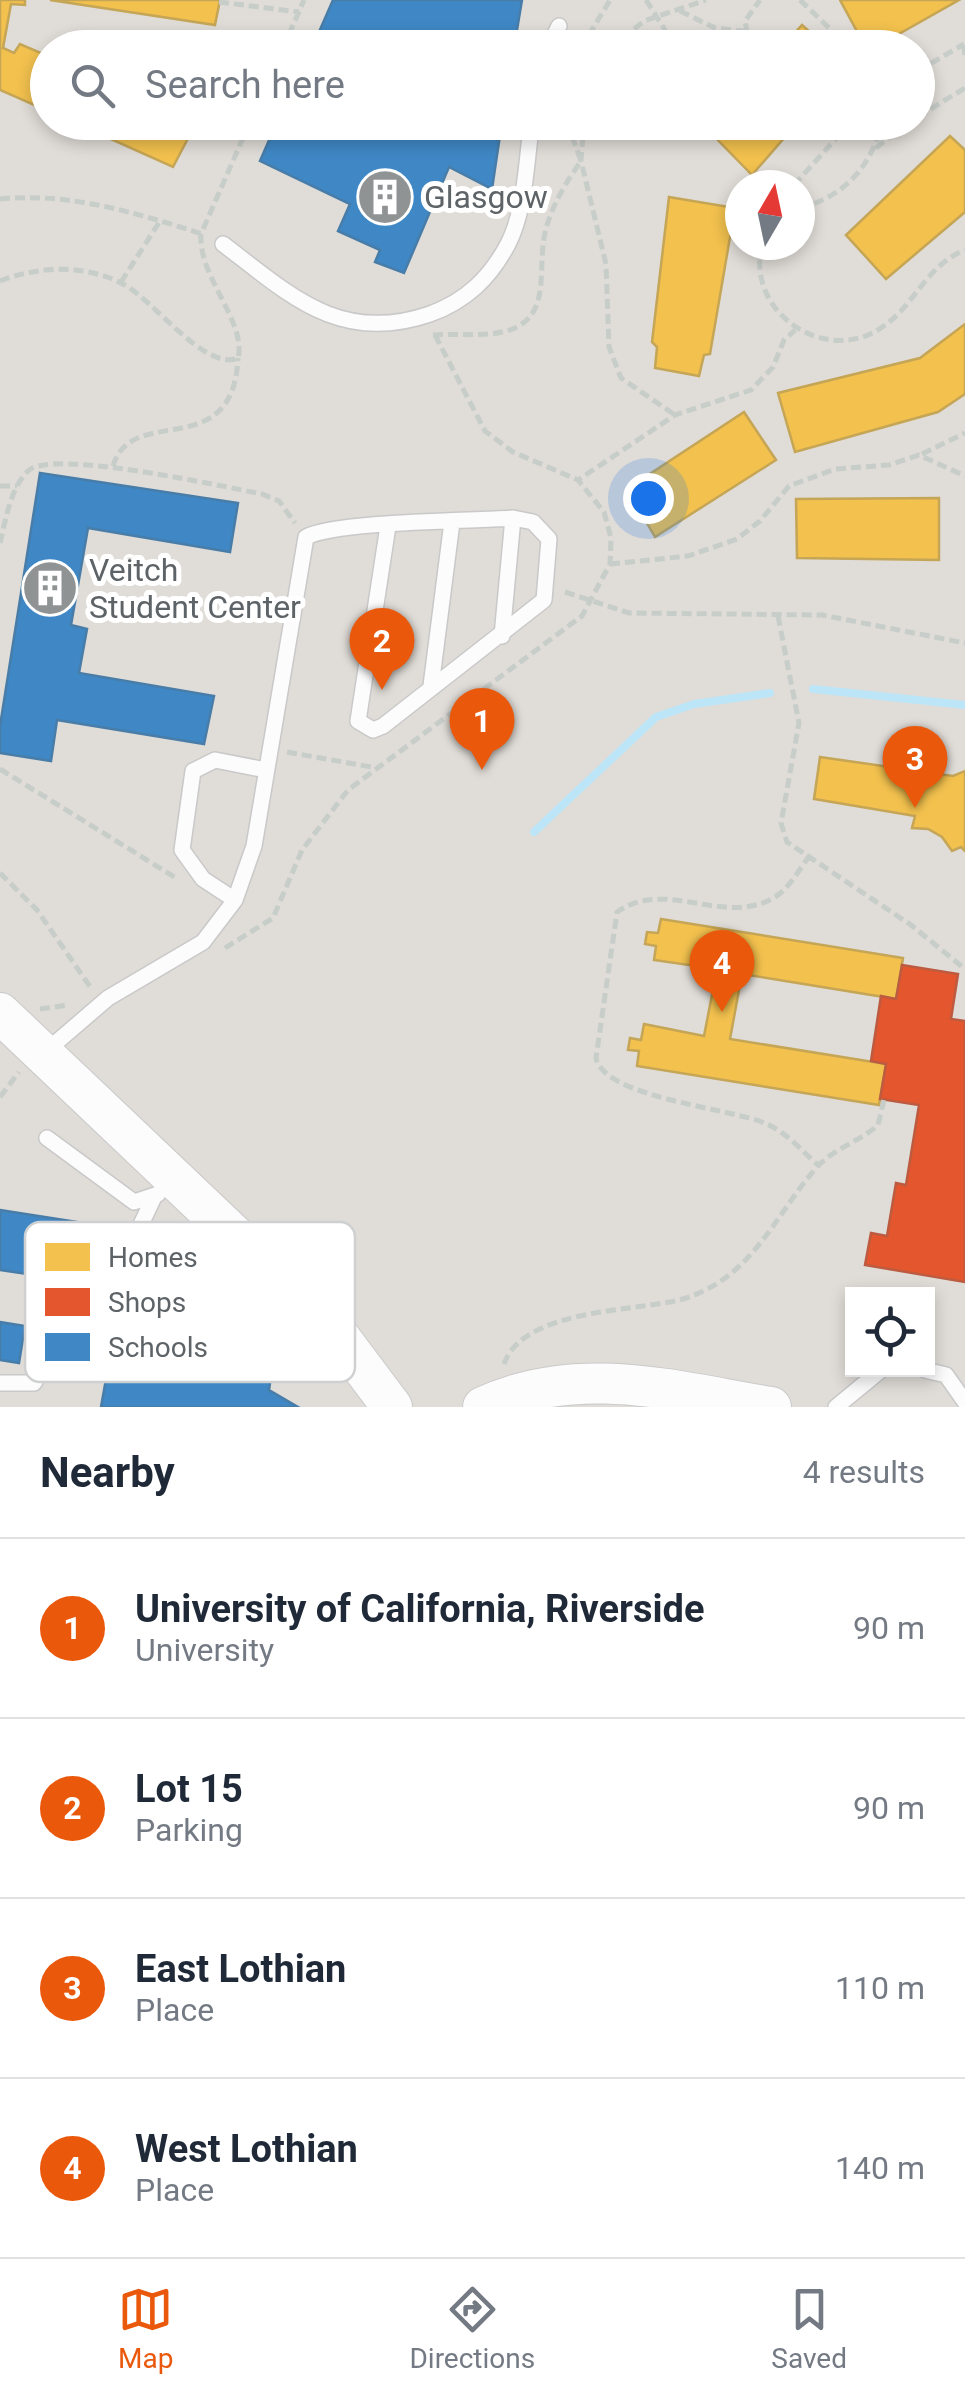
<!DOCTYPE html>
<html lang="en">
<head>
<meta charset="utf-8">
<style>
  body { margin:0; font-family:Roboto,sans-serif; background:#f6f6f7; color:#1f2937 }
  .controls { position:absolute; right:30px; bottom:30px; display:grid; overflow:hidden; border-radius:0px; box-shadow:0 5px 15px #0003 }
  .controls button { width:90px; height:90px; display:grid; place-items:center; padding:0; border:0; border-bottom:2px solid #e0e1e3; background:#fff; color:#1f2937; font:50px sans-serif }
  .compass { position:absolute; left:725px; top:170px; width:90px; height:90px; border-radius:50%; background:#fff; box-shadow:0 5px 15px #0003; rotate:9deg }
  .you { position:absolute; left:648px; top:498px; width:35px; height:35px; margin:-25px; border:8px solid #fff; border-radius:50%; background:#1a73e8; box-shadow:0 0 0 15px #1a73e833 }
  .badge { display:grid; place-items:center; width:65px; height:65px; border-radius:50%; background:#ea580c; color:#fff; font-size:32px; font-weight:700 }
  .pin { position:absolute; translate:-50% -82px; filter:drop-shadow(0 2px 5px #0008) }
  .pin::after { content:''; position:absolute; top:52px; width:35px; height:30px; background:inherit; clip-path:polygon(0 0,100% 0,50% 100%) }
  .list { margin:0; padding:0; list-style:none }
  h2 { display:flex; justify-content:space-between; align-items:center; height:130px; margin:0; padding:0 40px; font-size:42px }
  h2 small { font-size:32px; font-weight:400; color:#747a83 }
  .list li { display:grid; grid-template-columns:65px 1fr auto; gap:30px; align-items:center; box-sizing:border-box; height:180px; padding:0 40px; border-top:2px solid #e0e1e3 }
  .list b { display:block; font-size:38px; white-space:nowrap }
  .list p { margin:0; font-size:32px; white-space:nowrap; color:#747a83 }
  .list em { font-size:32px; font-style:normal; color:#747a83 }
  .icon { flex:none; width:55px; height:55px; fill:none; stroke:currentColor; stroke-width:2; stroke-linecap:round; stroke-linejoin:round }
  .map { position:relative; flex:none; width:965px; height:1407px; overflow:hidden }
  .search { position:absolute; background:#fff; box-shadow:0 5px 15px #0003; left:30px; right:30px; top:30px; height:110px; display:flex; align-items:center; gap:25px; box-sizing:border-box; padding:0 35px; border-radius:55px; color:#747a83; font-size:38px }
  .sheet { height:850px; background:#fff }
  nav { display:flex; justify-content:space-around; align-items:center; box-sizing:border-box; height:140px; border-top:2px solid #e0e1e3; background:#fff; font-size:28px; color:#747a83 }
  nav a { display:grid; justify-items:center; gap:5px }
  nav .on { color:#ea580c }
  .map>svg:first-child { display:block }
  .education { fill:#e0dcd7; fill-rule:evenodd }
  .homes { fill:#f2c14e; stroke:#c5a556; stroke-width:2.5 }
  .shops { fill:#e4572e; stroke:#bc5b3f; stroke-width:2.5 }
  .schools { fill:#3f88c5; stroke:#487da9; stroke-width:2.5 }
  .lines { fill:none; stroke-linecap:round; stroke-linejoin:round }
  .stream { stroke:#bce6f8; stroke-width:8 }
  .lane-casing { stroke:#c9c9c9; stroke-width:18 }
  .secondary-casing { stroke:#cacaca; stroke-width:42 }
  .path { stroke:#c7cdc9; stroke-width:5; stroke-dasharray:10 5; stroke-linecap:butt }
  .lane { stroke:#fcfcfc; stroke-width:15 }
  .secondary { stroke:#fcfcfc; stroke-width:40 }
  .labels { text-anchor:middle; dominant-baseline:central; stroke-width:10; stroke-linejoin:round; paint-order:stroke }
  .poi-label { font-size:32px; fill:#5d6367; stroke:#fff; text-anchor:start }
  .key { fill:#fff; stroke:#ced0d1; stroke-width:2.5 }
  .key-label { font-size:28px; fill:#5d6367 }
</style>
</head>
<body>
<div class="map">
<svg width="965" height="1407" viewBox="0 0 965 1407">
  <rect width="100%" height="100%" fill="#eeece8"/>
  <path class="education" d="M0 0H965V1407H0ZM48 48H918V122H48ZM740 185H800V245H740ZM852 1294H928V1370H852Z"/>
  <path class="homes" d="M0 0H25V5L11 4 3 48 14 53 20 44 48 56V111L0 90Z
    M50 0H220L215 25Z
    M840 0H959L874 48H866Z
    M802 25 828 48H781Z
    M73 122H191L195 125 173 167Z
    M711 122H798L752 175 706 128Z
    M950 136 965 150V212L886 279 846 235Z
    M669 197 735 208 710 354 704 355 699 376 655 368 657 347 652 342Z
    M965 324V394L938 412 795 452 778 393 920 358Z
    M744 412 776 460 655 537 627 489Z
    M939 498V560L797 558 796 499Z
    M820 757 953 776 965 771V851L961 847 952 851 942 837 928 829 912 828 915 816 814 799Z
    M661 919 903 958 896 999 742 974 730 1039 886 1064 879 1105 637 1066 639 1051 628 1050 630 1038 641 1040 644 1024 704 1036 717 969 654 960 656 946 645 944 647 932 658 933Z"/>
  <path class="shops" d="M902 965 958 974 951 1019 965 1021V1282L865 1265 871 1233 887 1236 896 1183 906 1185 919 1105 880 1099 886 1064 871 1061 881 996 896 999Z"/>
  <path class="schools" d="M333 0H522L514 48H312Z
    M277 122H502L492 189 449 167 404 273 375 262 380 250 338 231 350 204 260 161Z
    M40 473 238 503 230 552 88 528 71 625 87 629 79 673 214 696 204 744 57 720 51 761 0 753V726Z
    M0 1210 90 1224 82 1282 0 1270Z
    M207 1296 252 1304 249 1317 279 1321 269 1390 298 1407H101L111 1351 165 1360 174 1305 204 1310Z
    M0 1322 25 1326 19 1363 0 1360Z"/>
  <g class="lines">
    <path class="stream" d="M813 689 965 705
      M534 832 656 717 694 704 770 693"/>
    <g class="lane-casing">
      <path id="lane" d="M548 48 559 26
        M223 244C290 295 340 345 430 314 466 301 490 278 508 244 526 209 526 160 532 122
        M502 636 513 518
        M431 686 452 522
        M235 900 203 879 182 850 193 771 215 760 266 770
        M44 1053 108 998 203 942 235 900 254 846 306 537C336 521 471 521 513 518L533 522 549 539 544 600 383 726 373 730 358 721 388 526
        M47 1138 134 1202 158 1194
        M925 1370 946 1375 965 1402
        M0 1383H34L40 1373 53 1299 86 1293 117 1275 154 1197
        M836 1407 881 1370"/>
    </g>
    <g class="secondary-casing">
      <path id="secondary" d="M0 1013 335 1331 392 1407
        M483 1407C578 1363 673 1391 771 1407"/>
    </g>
    <path class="path" d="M646 0 665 30V48
      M800 0 850 48
      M219 2 299 12
      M680 11 715 28 744 31
      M964 45 965 57
      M283 48 304 0
      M581 48 610 0
      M611 48 644 21 706 0
      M750 48 745 21 760 0
      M918 71 964 44
      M918 117 965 88
      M584 122 581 161 606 264 609 347 621 378 675 415
      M690 122 695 133 703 122
      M876 148 909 122
      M794 185 851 122
      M735 190 740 192
      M0 199C69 192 137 213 202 234
      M800 208C844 197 872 166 882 122
      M762 245C745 311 824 366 881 328 915 306 925 266 965 250
      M0 281C39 266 85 264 123 284 153 299 205 372 238 358 247 322 198 277 201 234L250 122
      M121 282 160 221
      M433 335C455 333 480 337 502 332 556 321 535 266 546 229 552 205 567 181 581 161L567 122
      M435 335 485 431 513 452 578 480
      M922 454 965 433
      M113 466C132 402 233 465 238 358
      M0 486H17
      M0 543C6 519 10 489 28 471 50 448 225 487 262 494L279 501 295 523
      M610 564 688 556 737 539 760 521 789 486 835 469 889 465 919 455 965 476
      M565 592 629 613 822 615 965 643
      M778 616 799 723 781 823 787 842 911 925 965 969
      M287 752 377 768
      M0 769 176 878
      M810 855C800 868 789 889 775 897 723 928 667 877 617 912L596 1058C605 1099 735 1108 769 1125 788 1134 803 1152 818 1165
      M0 873 37 910 91 988
      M225 948 273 918 302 850 348 790 582 616 610 564 611 538 604 512 578 480 675 415 751 390 773 367 784 340 795 330
      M40 1009 69 1005
      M0 1097 19 1072
      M504 1364C524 1308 635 1312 683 1299 752 1278 773 1218 816 1168 834 1148 859 1142 878 1125L884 1100"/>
    <use href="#lane" class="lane"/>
    <use href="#secondary" class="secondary"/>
  </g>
  <defs>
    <g id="building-disc" transform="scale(2.875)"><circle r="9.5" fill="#909394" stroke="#fff"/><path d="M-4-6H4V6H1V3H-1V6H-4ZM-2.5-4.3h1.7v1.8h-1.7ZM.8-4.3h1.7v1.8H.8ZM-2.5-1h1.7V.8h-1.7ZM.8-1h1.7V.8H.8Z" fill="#fff"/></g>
  </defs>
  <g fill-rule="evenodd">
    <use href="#building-disc" x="385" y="197"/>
    <use href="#building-disc" x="50" y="588"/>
  </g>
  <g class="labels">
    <g class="poi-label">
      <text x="424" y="197">Glasgow</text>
      <text x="89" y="570">Veitch<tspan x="89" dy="37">Student Center</tspan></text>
    </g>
  </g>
  <rect x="25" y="1222" width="330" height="160" rx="15" class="key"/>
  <rect x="45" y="1243" width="45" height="28" fill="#f2c14e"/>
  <rect x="45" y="1288" width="45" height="28" fill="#e4572e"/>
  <rect x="45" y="1333" width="45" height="28" fill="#3f88c5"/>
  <g class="key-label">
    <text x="108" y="1267">Homes</text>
    <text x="108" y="1312">Shops</text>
    <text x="108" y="1357">Schools</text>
  </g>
</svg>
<div class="controls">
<button><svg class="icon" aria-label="locate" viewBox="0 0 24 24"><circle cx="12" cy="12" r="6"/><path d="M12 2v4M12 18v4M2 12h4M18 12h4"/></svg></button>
</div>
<svg class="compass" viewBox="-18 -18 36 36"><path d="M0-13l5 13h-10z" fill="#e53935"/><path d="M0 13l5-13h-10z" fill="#747a83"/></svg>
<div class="you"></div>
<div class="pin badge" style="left:482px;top:770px">1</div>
<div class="pin badge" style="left:382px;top:690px">2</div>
<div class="pin badge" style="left:915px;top:808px">3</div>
<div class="pin badge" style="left:722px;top:1012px">4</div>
<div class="search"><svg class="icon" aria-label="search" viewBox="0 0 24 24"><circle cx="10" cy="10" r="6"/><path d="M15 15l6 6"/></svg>Search here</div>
</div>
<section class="sheet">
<h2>Nearby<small>4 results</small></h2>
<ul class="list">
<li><span class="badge">1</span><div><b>University of California, Riverside</b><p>University</p></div><em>90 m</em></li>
<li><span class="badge">2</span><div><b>Lot 15</b><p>Parking</p></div><em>90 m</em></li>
<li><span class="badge">3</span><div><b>East Lothian</b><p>Place</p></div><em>110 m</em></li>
<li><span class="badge">4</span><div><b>West Lothian</b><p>Place</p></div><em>140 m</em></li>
</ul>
</section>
<nav>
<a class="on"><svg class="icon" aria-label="map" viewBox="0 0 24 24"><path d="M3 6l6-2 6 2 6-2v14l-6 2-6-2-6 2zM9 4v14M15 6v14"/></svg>Map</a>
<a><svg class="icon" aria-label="directions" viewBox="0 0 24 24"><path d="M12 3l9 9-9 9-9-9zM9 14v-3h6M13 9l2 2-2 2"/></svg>Directions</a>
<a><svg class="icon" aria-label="saved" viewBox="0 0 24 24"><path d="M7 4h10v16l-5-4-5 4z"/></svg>Saved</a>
</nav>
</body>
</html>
